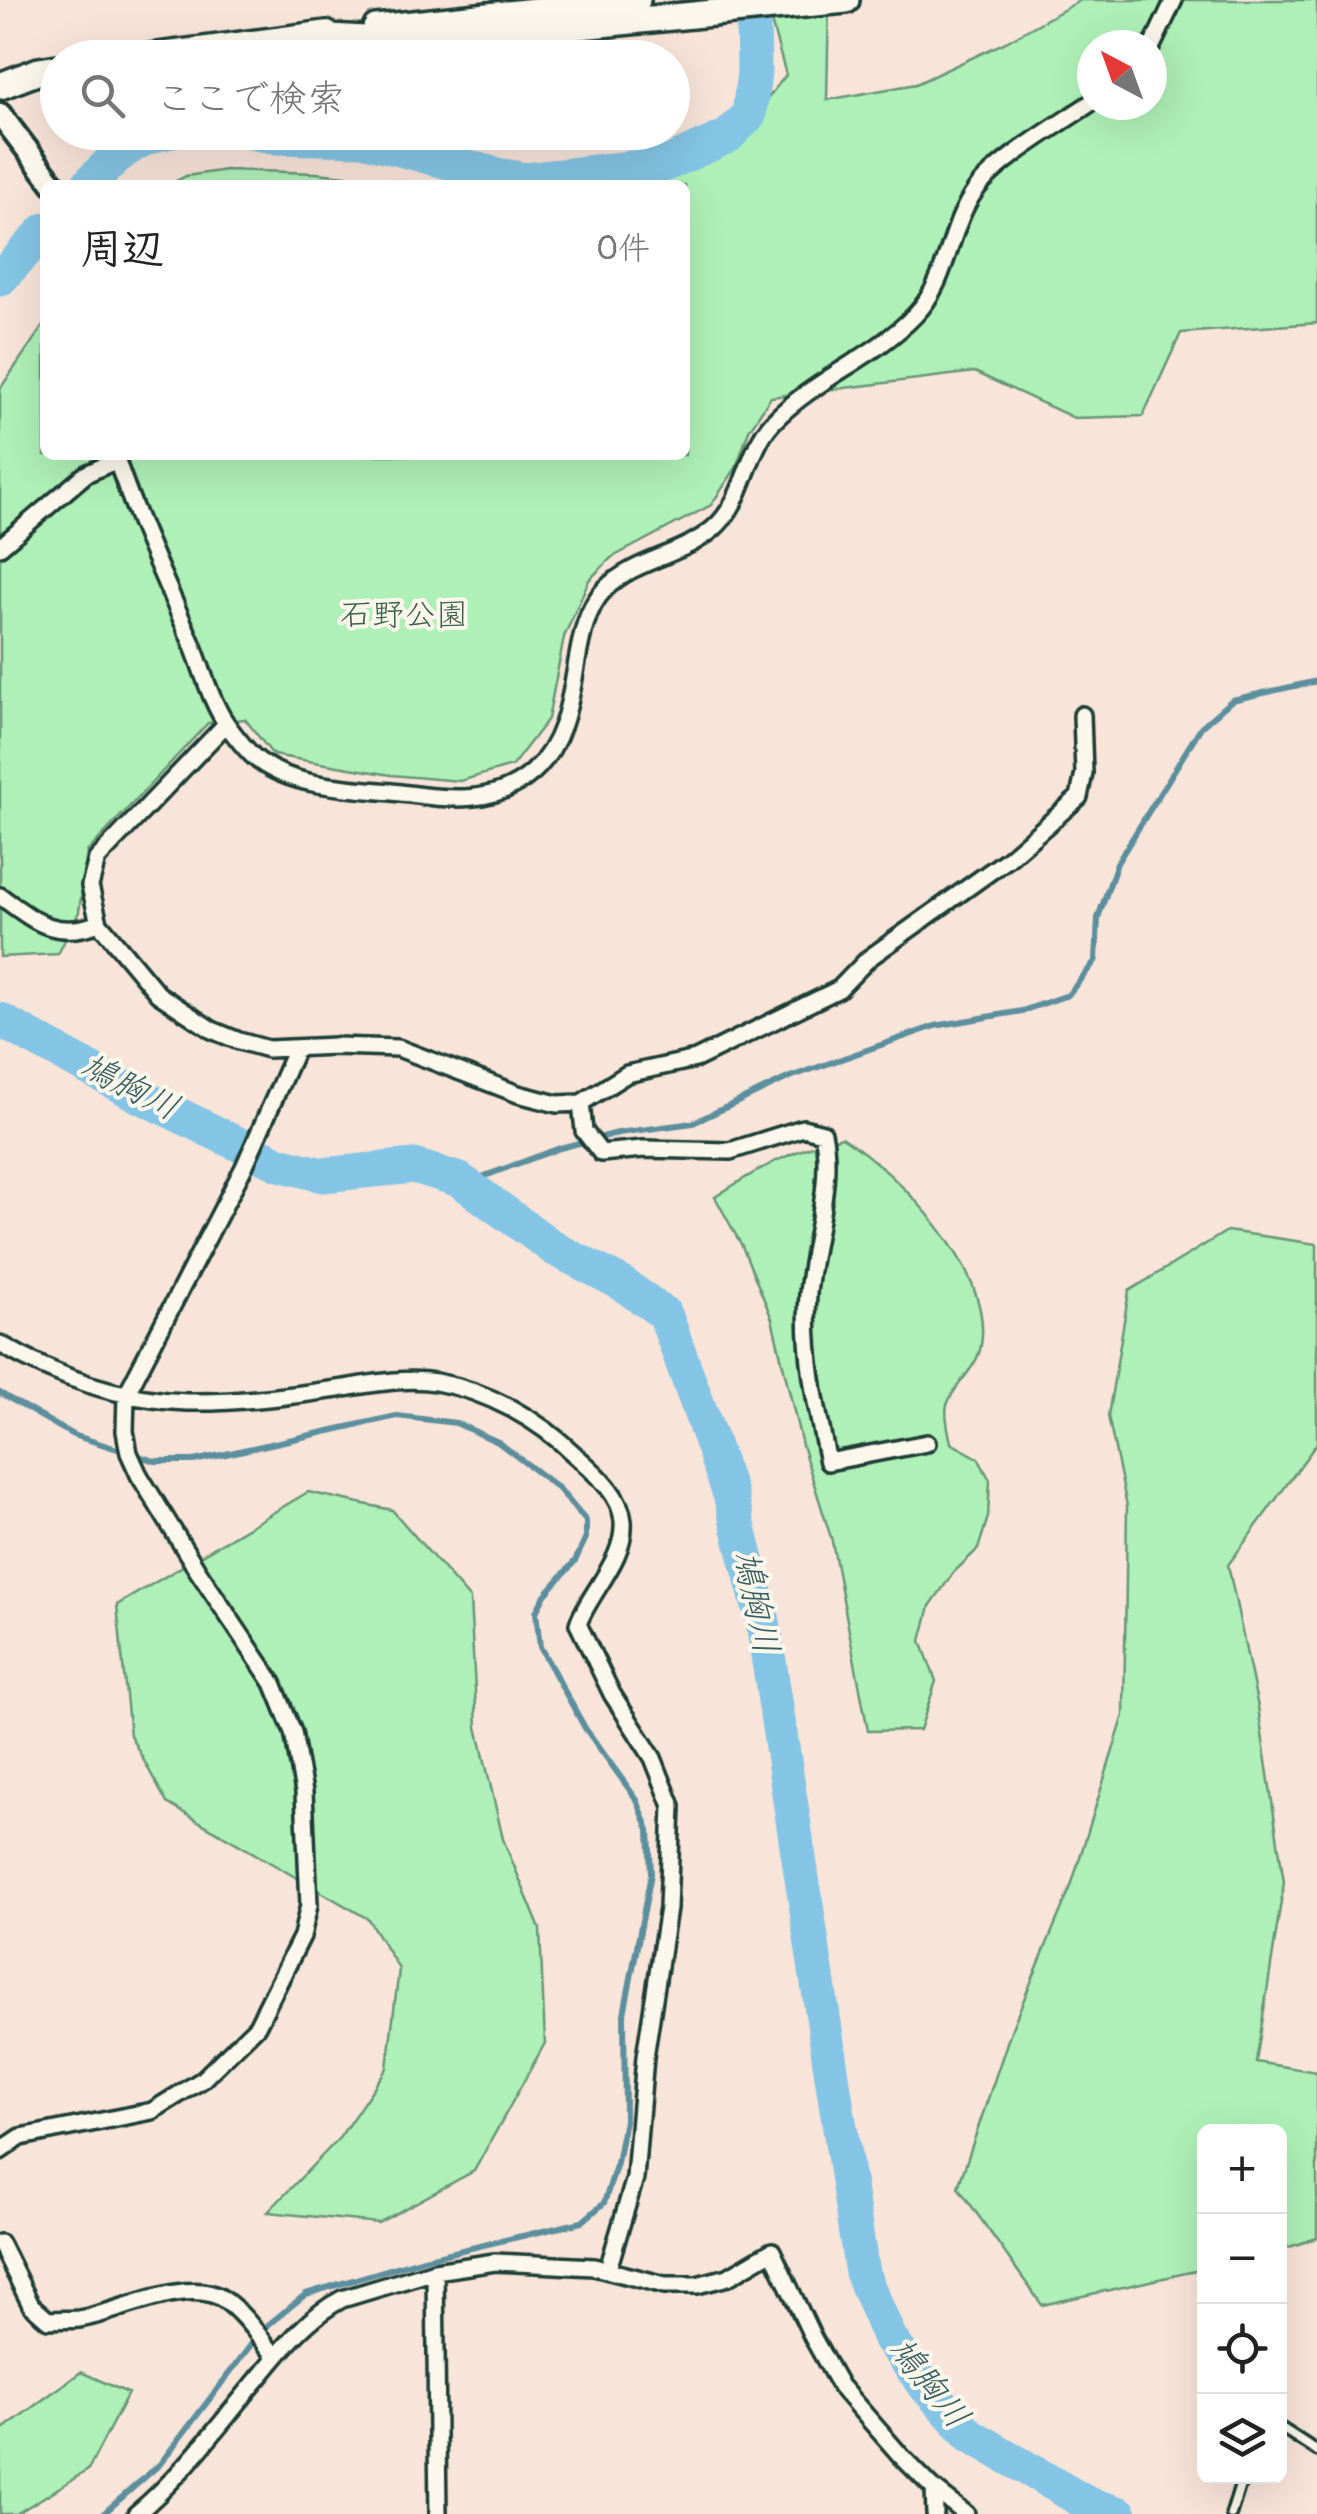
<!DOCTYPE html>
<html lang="ja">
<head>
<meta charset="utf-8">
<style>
  body { margin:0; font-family:Pangolin,"Klee One",sans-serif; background:#f6f6f6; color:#222 }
  .controls { position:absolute; right:30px; bottom:30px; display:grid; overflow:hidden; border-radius:15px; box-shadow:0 10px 40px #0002 }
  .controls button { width:90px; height:90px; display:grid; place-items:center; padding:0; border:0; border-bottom:2px solid #e0e0e0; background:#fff; color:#222; font:50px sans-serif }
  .compass { position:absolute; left:1077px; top:30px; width:90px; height:90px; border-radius:50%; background:#fff; box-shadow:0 10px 40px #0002; rotate:319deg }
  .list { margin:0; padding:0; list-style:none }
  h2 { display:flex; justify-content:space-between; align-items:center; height:130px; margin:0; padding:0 40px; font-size:42px }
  h2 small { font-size:32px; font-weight:400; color:#767676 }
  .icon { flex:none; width:55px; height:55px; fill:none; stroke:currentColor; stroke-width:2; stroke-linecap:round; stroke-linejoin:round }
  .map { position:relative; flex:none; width:1317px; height:2514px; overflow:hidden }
  .search { position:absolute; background:#fff; box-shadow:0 10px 40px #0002; left:40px; top:40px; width:650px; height:110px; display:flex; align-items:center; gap:25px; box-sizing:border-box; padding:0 35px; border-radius:55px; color:#767676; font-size:38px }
  .panel { position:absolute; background:#fff; box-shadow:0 10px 40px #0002; left:40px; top:180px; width:650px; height:280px; border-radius:15px }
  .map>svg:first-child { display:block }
  .green { fill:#aff0b8; stroke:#679676; stroke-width:2.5; fill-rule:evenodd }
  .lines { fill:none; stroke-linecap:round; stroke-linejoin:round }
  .stream { stroke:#5c8f9e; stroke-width:6 }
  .river { stroke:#84c5e5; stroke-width:35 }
  .service-casing { stroke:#1f3d34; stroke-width:15 }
  .minor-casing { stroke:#1f3d34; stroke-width:22 }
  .tertiary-casing { stroke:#1f3d34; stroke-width:28 }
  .trunk-casing { stroke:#1f3d34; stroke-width:32 }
  .service { stroke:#fbf7ec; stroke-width:8 }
  .minor { stroke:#fbf7ec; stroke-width:15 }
  .tertiary { stroke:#fbf7ec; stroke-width:20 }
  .trunk { stroke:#fbf7ec; stroke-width:25 }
  .labels { text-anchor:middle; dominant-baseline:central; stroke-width:8; stroke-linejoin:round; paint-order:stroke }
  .park-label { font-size:32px; fill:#3c614e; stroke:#fbf7ec }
  .water-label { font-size:35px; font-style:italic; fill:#385f60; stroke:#fbf7ec }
</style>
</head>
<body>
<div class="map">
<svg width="1317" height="2514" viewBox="0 0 1317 2514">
  <rect width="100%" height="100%" fill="#f9e4d9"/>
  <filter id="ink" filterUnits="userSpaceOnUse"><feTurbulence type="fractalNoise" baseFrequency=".01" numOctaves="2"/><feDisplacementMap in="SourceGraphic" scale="20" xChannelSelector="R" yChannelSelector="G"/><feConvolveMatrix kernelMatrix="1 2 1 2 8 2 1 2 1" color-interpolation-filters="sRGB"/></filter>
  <g filter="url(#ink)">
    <path class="green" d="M765 0H829L827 100 916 84 1006 42 1081 0H1317V323L1181 333 1143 416 1074 418 975 372 771 397 749 430 736 468 711 505 611 558 589 580 564 637 548 719 512 766 460 781 391 775 273 755 245 719 208 723 87 852 79 912 58 954 0 957V389L45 323V455H685V185H654L671 179 749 115 755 114 786 75ZM1092 45H1152V105H1092Z
      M226 170 316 173 438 185H168L186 176Z
      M842 1137C899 1174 994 1270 981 1345 978 1368 954 1384 947 1405 944 1415 949 1432 951 1443L978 1458 990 1480 988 1517 978 1549 954 1572 930 1606 921 1641 936 1681 920 1730 868 1731 832 1541 802 1445 772 1319 742 1246 715 1197C759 1168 792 1150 842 1137Z
      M1227 1231 1317 1244V1443L1228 1565 1258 1707 1284 1882 1256 2062 1317 2072V2238L1280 2250V2132H1204V2269L1042 2305 958 2187 1012 2028 1071 1886 1124 1715 1127 1506 1108 1416 1129 1291Z
      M308 1492 392 1510 470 1599 477 1727 503 1839 540 1929 545 2043 474 2171 378 2223 268 2212 340 2137 387 2068 399 1969 368 1919 167 1803 130 1735 117 1605Z
      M81 2372 128 2393 88 2470 16 2514H0V2431Z"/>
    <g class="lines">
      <path class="stream" d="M460 1180 482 1177 560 1148 618 1133 693 1123 790 1077 935 1026 1022 1011 1068 995 1096 960 1098 918 1117 863 1201 727 1232 700 1317 681
        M0 1393 73 1435 155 1461H194L397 1416 456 1423 498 1442 558 1488 586 1521V1538L575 1561 545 1595 536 1612 540 1647 585 1728 637 1800 649 1830 651 1874 624 2014 625 2120 617 2163 604 2203 582 2222 424 2259 306 2294 263 2329 160 2464 103 2514"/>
      <path class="river" d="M251 132 273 137 363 139 497 175 526 180 666 164 728 136 749 115 754 72 753 20 747 0
        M88 185C110 161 134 137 168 132
        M0 279 45 230
        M0 1020 134 1093 279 1164 323 1175 414 1166 460 1180 555 1249 621 1283 665 1314 730 1494 763 1622 862 2273 890 2339 927 2388 970 2435 1088 2504 1120 2514"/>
      <g class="service-casing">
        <path id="service" d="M1280 2427 1317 2451
          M1231 2514 1243 2476"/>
      </g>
      <g class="minor-casing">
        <path id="minor" d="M1152 46 1174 0
          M115 455C136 518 165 580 191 641 202 668 211 703 228 726 236 737 248 753 259 761 297 789 356 788 401 793 447 799 495 806 533 772 588 722 564 630 605 589 635 559 681 556 713 529 746 501 745 452 773 422 814 379 874 358 915 315 949 280 948 229 975 191 997 160 1059 125 1092 102
          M0 547 86 474 117 460
          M226 724 97 859 90 886 99 923 158 994 212 1030 239 1041 268 1049 335 1046 398 1048 518 1094 557 1104 581 1103 627 1074 696 1059 839 989 869 958 1008 859 1079 797 1084 773 1082 715
          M0 896C35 921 55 940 99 923
          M581 1103 584 1131 601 1153 643 1149 730 1151 803 1128 823 1133C834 1182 812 1243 808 1294 804 1351 816 1406 828 1462L927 1443
          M0 1344C56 1377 121 1400 187 1402 236 1403 289 1396 338 1389 369 1384 405 1377 436 1382 488 1391 538 1419 575 1455 594 1472 621 1494 623 1521 626 1559 590 1591 578 1624L612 1694 653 1758 672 1806 668 1908 645 2057 635 2178 608 2269
          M0 2151 21 2137 152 2111 202 2080 257 2026 302 1936 309 1905 304 1792 293 1732 273 1683 198 1571 139 1475 129 1453 125 1431 126 1395 244 1167 296 1049
          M0 2243 31 2305 48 2320C58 2319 69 2320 79 2319 119 2313 187 2276 223 2299 244 2313 260 2338 276 2357
          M435 2271 438 2514
          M934 2489 935 2514
          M136 2514C182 2476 218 2426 257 2380 282 2350 307 2317 342 2299L435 2271 495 2262 594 2267 665 2285H697L728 2277 772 2251 813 2338 840 2386 901 2456 934 2489 966 2514"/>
      </g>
      <g class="tertiary-casing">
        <path id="tertiary" d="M0 114 54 185"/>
      </g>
      <g class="trunk-casing">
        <path id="trunk" d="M376 28 637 0
          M313 36 416 42 846 0
          M142 58 326 34
          M0 86 39 71 58 68"/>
      </g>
      <use href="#service" class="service"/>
      <use href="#minor" class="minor"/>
      <use href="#tertiary" class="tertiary"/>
      <use href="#trunk" class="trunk"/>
    </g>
  </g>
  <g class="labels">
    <g class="park-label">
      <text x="404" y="615">石野公園</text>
    </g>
    <g class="water-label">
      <text transform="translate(130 1087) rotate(27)">鳩胸川</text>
      <text transform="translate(756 1602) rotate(78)">鳩胸川</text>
      <text transform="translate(929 2383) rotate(51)">鳩胸川</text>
    </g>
  </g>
</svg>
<div class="controls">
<button>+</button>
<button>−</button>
<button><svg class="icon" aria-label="locate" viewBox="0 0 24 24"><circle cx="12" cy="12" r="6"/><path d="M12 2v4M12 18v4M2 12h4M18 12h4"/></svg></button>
<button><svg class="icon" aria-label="layers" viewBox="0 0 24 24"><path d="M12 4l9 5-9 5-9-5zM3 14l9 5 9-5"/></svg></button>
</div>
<svg class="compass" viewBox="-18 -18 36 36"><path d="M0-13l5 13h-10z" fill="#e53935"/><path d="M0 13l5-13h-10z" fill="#767676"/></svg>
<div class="search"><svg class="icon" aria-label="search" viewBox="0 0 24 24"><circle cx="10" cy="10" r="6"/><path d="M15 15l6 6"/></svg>ここで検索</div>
<section class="panel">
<h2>周辺<small>0件</small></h2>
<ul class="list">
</ul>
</section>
</div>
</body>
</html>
